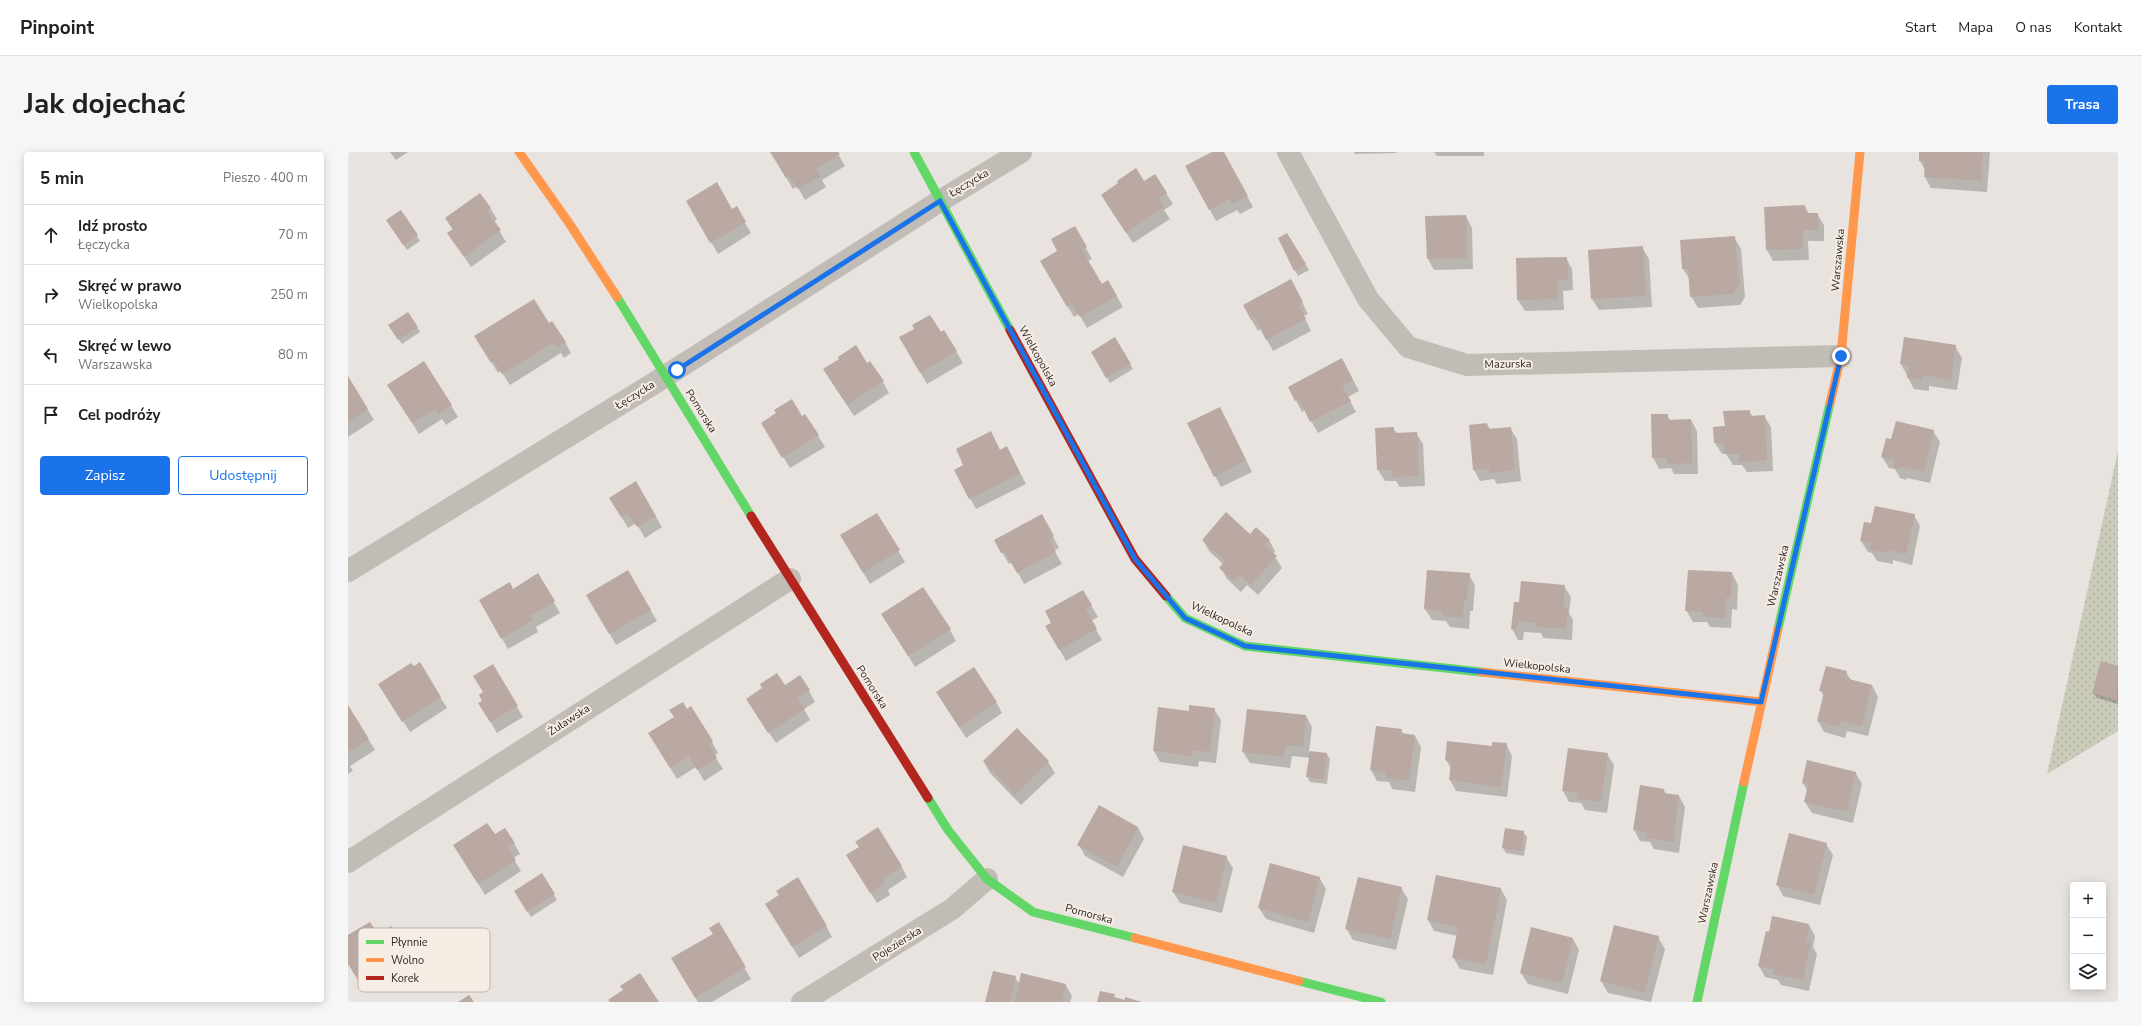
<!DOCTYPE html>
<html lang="pl">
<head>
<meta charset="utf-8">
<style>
  body { margin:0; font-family:"Nunito Sans",sans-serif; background:#f6f6f6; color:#202124 }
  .controls { position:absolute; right:12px; bottom:12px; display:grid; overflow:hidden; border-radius:4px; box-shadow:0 2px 10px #0003 }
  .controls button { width:36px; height:36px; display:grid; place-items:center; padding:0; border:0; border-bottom:1px solid #e0e0e0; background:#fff; color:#202124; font:20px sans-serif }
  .stop { position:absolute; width:12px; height:12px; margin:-9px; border:3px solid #1a73e8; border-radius:50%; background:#fff }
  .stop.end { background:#1a73e8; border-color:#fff; box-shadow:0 1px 4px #0008 }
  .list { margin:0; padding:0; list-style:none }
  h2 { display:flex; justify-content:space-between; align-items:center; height:52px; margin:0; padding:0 16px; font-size:17px }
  h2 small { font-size:13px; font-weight:400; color:#757577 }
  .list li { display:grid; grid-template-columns:26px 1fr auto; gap:12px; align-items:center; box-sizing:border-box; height:60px; padding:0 16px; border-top:1px solid #e0e0e0 }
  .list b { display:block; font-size:15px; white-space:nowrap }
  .list p { margin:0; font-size:13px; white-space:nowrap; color:#757577 }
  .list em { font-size:13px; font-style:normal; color:#757577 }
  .actions { display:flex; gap:8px; padding:12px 16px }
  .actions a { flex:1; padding:9px 0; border:1px solid #1a73e8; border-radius:4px; text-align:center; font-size:14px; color:#1a73e8 }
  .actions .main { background:#1a73e8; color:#fff }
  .icon { flex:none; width:22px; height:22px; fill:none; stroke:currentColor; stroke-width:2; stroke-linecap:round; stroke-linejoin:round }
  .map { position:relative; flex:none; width:1770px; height:850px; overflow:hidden; border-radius:4px }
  header { display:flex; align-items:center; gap:24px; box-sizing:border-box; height:56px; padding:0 20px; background:#fff; border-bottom:1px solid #e0e0e0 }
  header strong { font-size:19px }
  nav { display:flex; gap:22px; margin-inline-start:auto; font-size:14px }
  .intro { display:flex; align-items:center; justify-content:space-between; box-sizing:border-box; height:96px; padding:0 24px }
  h1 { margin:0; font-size:28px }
  .button { padding:10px 18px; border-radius:4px; background:#1a73e8; color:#fff; font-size:14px; font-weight:700 }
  main { display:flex; gap:24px; padding:0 24px }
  aside { flex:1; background:#fff; border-radius:4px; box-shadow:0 2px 10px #0003 }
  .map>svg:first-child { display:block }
  .garden { fill:url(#garden-dots) }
  .shadow { fill:#0003 }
  .building { fill:#baa8a2 }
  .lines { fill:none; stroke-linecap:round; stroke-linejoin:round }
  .street { stroke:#c2bcb7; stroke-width:22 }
  .fast { stroke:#63d668; stroke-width:9 }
  .slow { stroke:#ff974d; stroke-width:9 }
  .jam { stroke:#b3261e; stroke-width:9 }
  .route { stroke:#1a73e8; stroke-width:5 }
  .labels { text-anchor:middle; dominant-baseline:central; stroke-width:4; stroke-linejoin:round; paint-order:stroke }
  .street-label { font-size:11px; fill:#312926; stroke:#f6ede5 }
  .key { fill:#f6ede5; stroke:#bbb2ac; stroke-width:1 }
  .key-label { font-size:11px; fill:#312926 }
</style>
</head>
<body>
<header>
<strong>Pinpoint</strong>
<nav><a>Start</a><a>Mapa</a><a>O nas</a><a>Kontakt</a></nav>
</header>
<div class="intro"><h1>Jak dojechać</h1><a class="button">Trasa</a></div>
<main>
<aside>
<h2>5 min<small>Pieszo · 400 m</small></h2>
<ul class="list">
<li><svg class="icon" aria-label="ahead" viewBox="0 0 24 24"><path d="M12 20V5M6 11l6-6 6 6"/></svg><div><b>Idź prosto</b><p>Łęczycka</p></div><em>70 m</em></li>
<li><svg class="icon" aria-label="right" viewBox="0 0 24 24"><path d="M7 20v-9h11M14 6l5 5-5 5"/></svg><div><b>Skręć w prawo</b><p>Wielkopolska</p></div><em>250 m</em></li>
<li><svg class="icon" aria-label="left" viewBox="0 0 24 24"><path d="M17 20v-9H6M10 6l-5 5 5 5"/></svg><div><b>Skręć w lewo</b><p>Warszawska</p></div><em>80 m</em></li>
<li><svg class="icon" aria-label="arrive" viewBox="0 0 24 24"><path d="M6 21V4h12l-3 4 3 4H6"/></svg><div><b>Cel podróży</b></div></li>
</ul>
<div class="actions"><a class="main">Zapisz</a><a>Udostępnij</a></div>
</aside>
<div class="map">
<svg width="1770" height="850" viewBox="0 0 1770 850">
  <defs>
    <pattern id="garden-dots" width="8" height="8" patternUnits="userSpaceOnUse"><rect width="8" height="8" fill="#caccb9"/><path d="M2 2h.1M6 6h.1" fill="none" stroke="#aeaf9f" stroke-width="1.8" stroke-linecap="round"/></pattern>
  </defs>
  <rect width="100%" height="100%" fill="#e8e3de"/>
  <path class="garden" d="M1770 299V579L1699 622Z"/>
  <path class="shadow" d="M42 0H60L48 8Z
    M423 0H489L497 14 474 28 478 35 457 48 449 34 445 37Z
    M866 0H875L905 55 892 62 889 58 868 69 839 15Z
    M1006 0H1048V1L1007 2Z
    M1086 0H1136V4H1089Z
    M1572 0H1642L1639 40 1583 36 1577 25V18L1572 9Z
    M796 31 818 41 825 52 816 58 822 67 785 91 761 54Z
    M339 49 384 58 388 56 403 81 370 102Z
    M1457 54 1461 62H1469L1476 73V89H1460L1461 108 1425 109 1419 98Z
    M142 56 149 67 146 70 158 90 123 115 100 81 105 78 98 67Z
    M53 59 72 89 59 98 42 73Z
    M1118 64 1124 76 1125 117 1086 118 1080 107Z
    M726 75 744 107 740 109 753 133 760 129 775 155 739 176 731 162 726 165 693 109 711 99Z
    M939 82 961 118 950 124 931 87Z
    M1386 85 1393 97 1397 145 1392 153 1350 156 1343 144 1342 128 1335 117Z
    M1294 95 1301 107 1304 155 1251 158 1244 147 1241 99Z
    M1218 106 1224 117 1225 138 1215 139 1216 158 1177 159 1170 148 1169 107Z
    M949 140 960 162 956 164 963 179 925 199 913 177 910 179 903 167Z
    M201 172 217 190 223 201 216 206 213 201 162 233 153 219 150 221 134 195Z
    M69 175 72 180 54 192 45 178Z
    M596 179 615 211 579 232 553 186 592 181Z
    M1557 186 1607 194 1614 206 1609 238 1581 234V239L1566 237 1553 212Z
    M767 187 785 217 762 231 744 200Z
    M76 210 110 265 98 273 94 267 71 282 47 244Z
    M519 212 535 230 541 241 506 264 483 229Z
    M1000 218 1011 239 1000 245 1008 260 970 281 957 258 954 260 941 235Z
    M0 226 26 268 0 285Z
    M1401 259 1405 265 1416 264 1423 275 1425 319 1399 320 1394 313H1385L1378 302H1374L1367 291 1378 275Z
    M457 263 477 295 442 316 421 282Z
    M1319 263 1322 268H1343L1349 279 1350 322H1326L1323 316 1311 317 1305 305Z
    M878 267 904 320 873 335 867 324Z
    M1139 272 1142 277 1162 276 1169 287 1173 329 1149 332 1146 327 1132 329 1126 318Z
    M1045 276 1049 281H1068L1075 292 1077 334 1052 335 1048 329H1037L1030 318Z
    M1585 279 1592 290 1582 331 1559 326 1558 328 1552 326 1547 317 1541 316 1534 305 1544 288Z
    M652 299 665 307 678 332 628 357 622 346 617 313Z
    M288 331 314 375 297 386 288 371 280 376 262 346Z
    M528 362 557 410 522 432 500 395Z
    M1566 363 1572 374 1564 413 1545 408V412L1529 409 1524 401 1520 400 1513 389 1524 372Z
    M700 375 711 396 706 398 714 412 676 432 664 410 661 412 647 388Z
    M903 383 921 388 927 399 925 402 934 416 910 443 899 433 893 440 879 427 873 416 876 413 861 399 855 388Z
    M279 419 309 469 268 493 240 443Z
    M1384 421 1390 433 1389 458 1384 457 1383 476 1362 475 1359 470H1345L1338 458Z
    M1121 422 1127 434 1125 459H1122L1121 477 1102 475 1098 469 1084 468 1077 457Z
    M190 423 212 461 188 475 190 480 160 497 132 448 165 438Z
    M1216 434 1223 445 1221 461 1225 468 1224 488 1195 486 1193 481 1176 480 1175 488H1170L1164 477 1172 452Z
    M735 439 750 465 743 469 754 488 718 509 699 475 705 471Z
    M541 473 602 478 608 489 567 515Z
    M1753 510 1770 515V552L1749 546 1745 541Z
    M144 513 175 565 149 581 132 552 135 549Z
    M1498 520 1503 528 1524 533 1530 545 1520 584 1499 579 1497 586 1476 580 1470 569 1476 545 1473 539Z
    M437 534 461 539 467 550 456 557 462 568 428 591 406 558Z
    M38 543 92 545 99 556 62 580Z
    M648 550 654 561 618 586 596 552Z
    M0 555 27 598 2 614 5 619 0 622Z
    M811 557 842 560 866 557 873 568 868 611 851 609 850 615 812 610 806 599Z
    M900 558 958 564 964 575 961 600 979 602 982 607 979 632 962 630 959 624 962 606 944 604 942 616 902 611 895 600Z
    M327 566 364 590 370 601 366 603 375 617 356 629 348 615 329 627 308 593Z
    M1053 578 1055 582 1067 584 1073 595 1067 640 1044 637 1041 630 1029 629 1023 618Z
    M1158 592 1164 604 1159 645 1108 639 1102 628 1103 616 1098 608Z
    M1259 602 1266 613 1259 661 1237 658 1233 651 1221 650 1215 639Z
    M636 610H700L707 621 673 653 642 621Z
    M1507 620 1514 632 1505 671 1464 661 1457 650 1460 640 1455 631Z
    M1316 638 1318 642 1331 644 1337 655 1331 701 1306 697 1302 690 1292 689 1286 678Z
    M752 655 790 676 796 687 775 725 737 704 731 693Z
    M1175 680 1179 685 1176 704 1158 701 1155 696Z
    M166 691 172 702 165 706 173 719 137 743 113 704Z
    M1478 692 1485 703 1472 753 1435 744 1429 732Z
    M499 704 553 714 559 725 540 738 542 743 529 751Z
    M878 705 885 716 874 761 832 751 825 740Z
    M194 723 209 748 183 765 167 739Z
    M971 725 978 737 966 781 918 767 911 756Z
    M1088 725 1153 737 1159 748 1145 823 1112 817 1105 805 1109 784 1086 779 1080 768Z
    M1053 736 1060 747 1048 798 1005 788 998 776Z
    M425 763 478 774 484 785 451 806Z
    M370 772 403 827 364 850H350L324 807 366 782Z
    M1461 773 1467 784 1465 795 1469 802 1461 839 1433 833 1430 828 1417 825 1411 814 1418 780Z
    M43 776 58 802 48 808 55 819 18 840 0 810V784H30Z
    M1310 785 1317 797 1303 850 1260 841 1253 829Z
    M1225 787 1231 798 1220 842 1180 832 1173 821Z
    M667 825 672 833 717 832 724 844 722 850H638Z"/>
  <path class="building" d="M422 0H490L492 2 468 17 473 24 450 37 441 24 438 26Z
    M864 0H876L900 44 884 52 882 47 861 58 837 14Z
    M1571 0H1635L1633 29 1576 25 1577 9H1571Z
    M788 16 796 29 807 22 819 41 811 46 816 55 778 81 753 43 770 31 769 29Z
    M369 30 384 57 389 54 398 70 362 91 338 49Z
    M132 41 143 56 139 59 153 78 116 105 99 81 105 77 97 66Z
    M1457 53 1458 61H1470V78H1455V97L1418 98 1416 55Z
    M53 58 70 83 55 93 38 68Z
    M1118 63 1119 106 1079 107 1077 64Z
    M727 74 739 95 734 98 754 132 760 128 769 144 732 165 724 152 719 155 692 109 709 99 703 87Z
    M939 81 958 112 946 119 930 86Z
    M1387 84 1391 133 1385 142 1342 145 1340 117H1334L1332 88Z
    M1295 94 1298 144 1243 147 1240 98Z
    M1219 105 1220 127 1209 128 1210 147 1169 148 1168 106Z
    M943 127 955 150 950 153 958 167 918 188 907 166 903 168 895 153Z
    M186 147 201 171 204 169 218 190 208 195 206 190 154 222 146 209 143 211 126 184Z
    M60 160 70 175 50 188 40 173Z
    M582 163 593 180 596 178 609 199 572 221 551 185 566 177 564 173Z
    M767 185 783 212 758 226 743 200Z
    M1556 185 1608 193 1603 228 1575 223V228L1559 226 1561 214 1552 212Z
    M508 193 519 211 522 209 536 229 499 253 475 217 491 207 490 205Z
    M994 206 1005 228 994 234 1003 249 962 270 951 247 947 249 940 235Z
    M76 209 104 253 91 262 87 257 64 271 39 233Z
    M0 224 20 257 0 270Z
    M444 247 454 264 457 262 471 283 434 306 413 271 428 261 426 258Z
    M872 255 898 308 866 325 839 271Z
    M1402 258V264L1417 263 1419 308 1391 310V302H1377L1376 291H1366L1365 275 1377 274 1375 259Z
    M1303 262H1320V268L1343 267 1344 311 1319 312V306H1304Z
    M1548 269 1586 278 1576 320 1553 315 1552 317 1545 315 1546 308 1533 305 1538 286 1543 287Z
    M1139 271 1140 277 1163 275 1167 318 1141 321V316L1125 318 1121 273Z
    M1046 275V281L1069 280 1071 324 1044 325V318H1029L1027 276Z
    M643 279 652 298 659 294 672 321 621 347 606 318 615 313 608 297Z
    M288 329 308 364 289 375 280 361 273 365 261 346Z
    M1527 354 1567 362 1558 402 1539 398 1538 401 1522 398 1523 391 1512 389 1516 370 1523 371Z
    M878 360 902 382 908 375 922 388 916 393 929 404 903 433 892 423 886 429 871 416 877 409 854 388Z
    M529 361 552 398 515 421 492 383Z
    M694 362 706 384 701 387 708 400 669 421 657 400 653 401 646 388Z
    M280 418 303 458 261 482 238 443Z
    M1079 418 1122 421 1119 448H1116L1115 466 1094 464 1095 459 1076 457Z
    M1340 418 1384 420 1383 447 1378 446 1377 466 1355 464V460L1337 459Z
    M190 421 207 449 182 464 185 468 153 487 131 448 162 430 165 437Z
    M1173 429 1217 433 1215 455 1220 456 1218 477 1188 475V471L1170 469 1169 477H1163L1166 450H1171Z
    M575 435 603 477 560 504 533 462Z
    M735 438 744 453 738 457 749 477 711 498 697 474 703 471 697 459Z
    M1753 509 1770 514 1769 548 1744 541Z
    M72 510 93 545 54 570 30 532 63 511 66 514Z
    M145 512 170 554 142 570 130 551 134 549 131 543 135 540 125 524Z
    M1478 514 1499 519 1497 526 1524 533 1514 574 1493 568 1491 575 1469 569 1476 540 1471 539Z
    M626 515 649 550 611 575 588 540Z
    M429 521 437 533 452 523 462 538 449 546 457 557 420 581 398 547 414 536 412 532Z
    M335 550 339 557 343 554 365 589 361 592 369 606 349 618 341 604 322 616 300 581 326 565 321 558Z
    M0 553 21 587 0 600Z
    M841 553 867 556 862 600 845 598 844 604 805 599 810 555 841 559Z
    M899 557 958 563 955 595 938 593 936 605 894 600Z
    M1028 574 1054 577 1053 581 1067 583 1061 629 1037 626 1038 620 1022 618Z
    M669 576 701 609 667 643 635 609Z
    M1099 589 1144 594V590L1159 591 1153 635 1101 628 1103 609 1097 608Z
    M1220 596 1260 601 1253 650 1229 647 1230 641 1214 639Z
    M962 599 979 601 976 627 958 625Z
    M1459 608 1508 620 1499 660 1456 650 1460 633 1454 631Z
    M1292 633 1316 637V641L1331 643 1325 690 1298 686 1299 680 1285 678Z
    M751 653 790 675 769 715 729 693Z
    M139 671 147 682 157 676 167 691 159 695 168 708 130 732 105 693Z
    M530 675 554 714 534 727 537 731 522 741 498 703 511 695 507 690Z
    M1157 676 1176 679 1174 699 1154 696Z
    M1441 681 1479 691 1466 743 1428 733Z
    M835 693 879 704 868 751 824 740Z
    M922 711 972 725 960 770 910 756Z
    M194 721 207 742 179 760 166 739Z
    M1088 723 1153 736 1138 812 1104 806 1110 775 1079 768Z
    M450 725 479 774 444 795 417 752 431 743 428 739Z
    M1010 725 1054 735 1042 787 997 777Z
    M1424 764 1461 772 1458 789 1463 790 1455 828 1425 822 1426 818 1410 814 1418 779 1421 780Z
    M22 770 30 782 43 774 53 790 43 796 49 807 11 830 0 812V783Z
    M371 770 398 815 347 846 323 806 365 782 361 776Z
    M1266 773 1311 784 1297 841 1252 829Z
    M1183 775 1225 786 1214 831 1172 821Z
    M645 819 668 824 662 850H637Z
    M292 821 311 850H262L260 848 275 838 272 834Z
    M673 821 718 832 714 850H667Z
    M752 839 767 842 766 845 777 848V845L794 850H749Z
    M121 843 126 850H110Z"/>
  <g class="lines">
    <path class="street" d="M940 0 1020 147 1060 195 1119 213 1493 204
      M0 419 305 232 592 49 673 0
      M0 710 442 427
      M454 850 604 757 639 727"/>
    <path class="fast" d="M566 0 662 178
      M269 145 403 364
      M818 444 837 466 897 494 1133 520
      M1430 477 1482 251
      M580 646 600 678 639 727 685 760 787 786
      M951 829 1033 850
      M1349 850 1396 630"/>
    <path class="slow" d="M171 0 221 71 269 145
      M1482 251 1493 204 1512 0
      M1133 520 1413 550
      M1396 630 1430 477
      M787 786 951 829"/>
    <path class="jam" d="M662 178 787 407 818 444
      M403 364 580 646"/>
  </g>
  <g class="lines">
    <path class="route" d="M329 218 592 49 787 407 837 466 897 494 1413 550 1493 204"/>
  </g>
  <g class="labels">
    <g class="street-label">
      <text transform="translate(621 31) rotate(-31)">Łęczycka</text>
      <text transform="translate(1490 108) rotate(-85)">Warszawska</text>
      <text transform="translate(690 204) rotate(61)">Wielkopolska</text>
      <text transform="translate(1160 212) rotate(-1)">Mazurska</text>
      <text transform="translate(287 243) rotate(-32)">Łęczycka</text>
      <text transform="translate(353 259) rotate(58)">Pomorska</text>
      <text transform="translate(1430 424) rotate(-77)">Warszawska</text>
      <text transform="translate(874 467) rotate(25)">Wielkopolska</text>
      <text transform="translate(1189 514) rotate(6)">Wielkopolska</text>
      <text transform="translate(524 535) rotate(58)">Pomorska</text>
      <text transform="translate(221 568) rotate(-33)">Żuławska</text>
      <text transform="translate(1360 741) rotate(-78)">Warszawska</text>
      <text transform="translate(741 762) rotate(15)">Pomorska</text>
      <text transform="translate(549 792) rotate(-32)">Pojezierska</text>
    </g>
  </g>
  <rect x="10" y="776" width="132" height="64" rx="6" class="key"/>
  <rect x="18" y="788" width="18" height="4" fill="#63d668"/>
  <rect x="18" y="806" width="18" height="4" fill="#ff974d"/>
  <rect x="18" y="824" width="18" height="4" fill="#b3261e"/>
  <g class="key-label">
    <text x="43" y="794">Płynnie</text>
    <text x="43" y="812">Wolno</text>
    <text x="43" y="830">Korek</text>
  </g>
</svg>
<div class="controls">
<button>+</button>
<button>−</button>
<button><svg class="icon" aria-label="layers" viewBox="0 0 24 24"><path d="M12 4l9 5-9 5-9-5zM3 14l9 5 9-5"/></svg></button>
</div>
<div class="stop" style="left:329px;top:218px"></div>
<div class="stop end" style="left:1493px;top:204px"></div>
</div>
</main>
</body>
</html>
